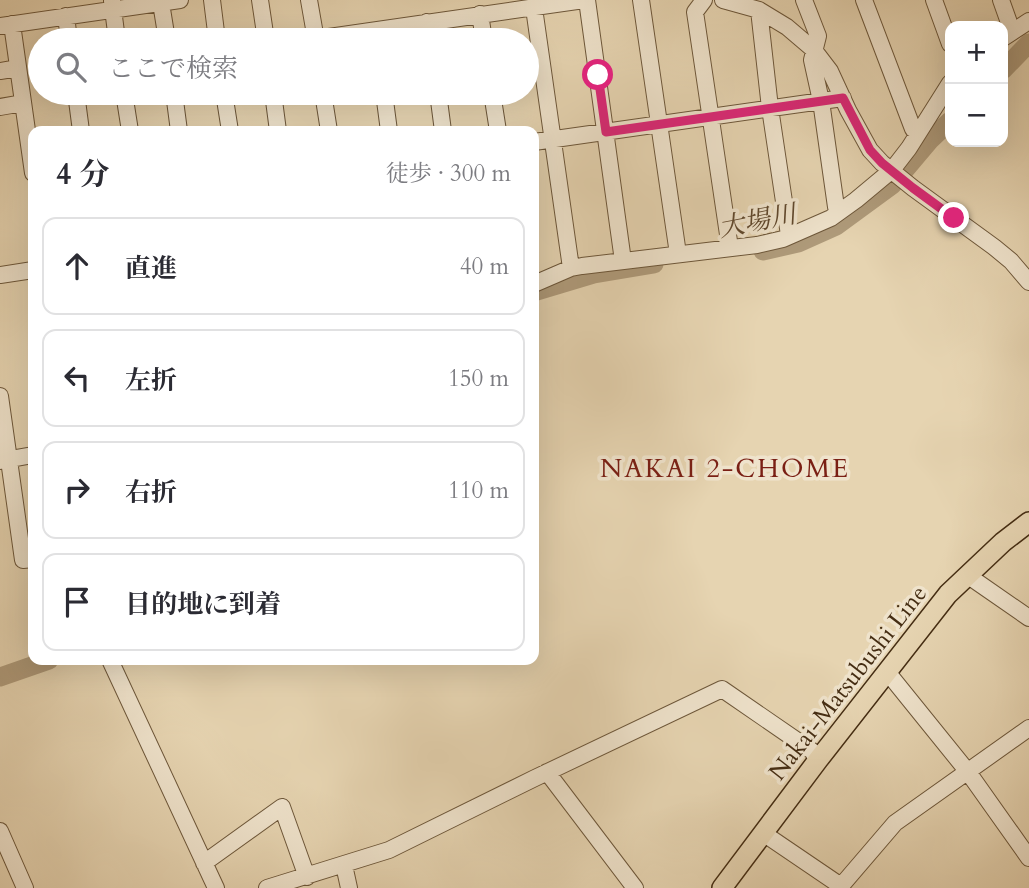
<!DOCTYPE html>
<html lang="ja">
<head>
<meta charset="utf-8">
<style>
  body { margin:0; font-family:Cardo,"Noto Serif JP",serif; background:#f2f2f3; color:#2b2b33 }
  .controls { position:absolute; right:21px; top:21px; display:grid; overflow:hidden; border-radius:14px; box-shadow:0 7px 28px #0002 }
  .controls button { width:63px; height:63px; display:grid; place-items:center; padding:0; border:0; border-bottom:2px solid #e1e1e2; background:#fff; color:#2b2b33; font:35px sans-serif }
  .stop { position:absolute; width:21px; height:21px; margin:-16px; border:5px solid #db2777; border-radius:50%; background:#fff }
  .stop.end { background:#db2777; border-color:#fff; box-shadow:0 2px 7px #0008 }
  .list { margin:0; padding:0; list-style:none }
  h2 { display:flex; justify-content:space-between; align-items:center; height:91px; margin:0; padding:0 28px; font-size:30px }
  h2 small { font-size:23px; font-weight:400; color:#7c7c81 }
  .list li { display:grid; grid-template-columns:46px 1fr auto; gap:21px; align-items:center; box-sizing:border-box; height:98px; margin:0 14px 14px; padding:0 14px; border:2px solid #e1e1e2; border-radius:14px }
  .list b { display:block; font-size:26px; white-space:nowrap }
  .list em { font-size:23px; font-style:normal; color:#7c7c81 }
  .icon { flex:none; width:38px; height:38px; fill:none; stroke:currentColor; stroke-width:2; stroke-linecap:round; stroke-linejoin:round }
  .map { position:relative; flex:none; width:1029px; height:888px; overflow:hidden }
  .search { position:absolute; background:#fff; box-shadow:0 7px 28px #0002; left:28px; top:28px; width:511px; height:77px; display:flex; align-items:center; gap:18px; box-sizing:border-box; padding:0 24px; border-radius:38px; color:#7c7c81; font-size:26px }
  .panel { position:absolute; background:#fff; box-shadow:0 7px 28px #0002; left:28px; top:126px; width:511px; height:539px; border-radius:14px }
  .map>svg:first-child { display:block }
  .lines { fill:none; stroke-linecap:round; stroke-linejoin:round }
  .river { stroke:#af9b7b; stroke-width:19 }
  .minor-casing { stroke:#6d573a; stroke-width:18 }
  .major-casing { stroke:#452d13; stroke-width:22 }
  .minor { stroke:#efe3cc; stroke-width:16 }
  .major { stroke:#e6d4b1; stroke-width:19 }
  .route { stroke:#db2777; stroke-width:9 }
  .labels { text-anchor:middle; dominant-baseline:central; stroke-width:7; stroke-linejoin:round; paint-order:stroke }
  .street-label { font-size:24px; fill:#452d13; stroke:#efe3cc }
  .water-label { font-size:26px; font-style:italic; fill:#60482d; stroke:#efe3cc }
  .neighbourhood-label { font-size:26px; letter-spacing:2px; fill:#7a1f14; stroke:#efe3cc }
</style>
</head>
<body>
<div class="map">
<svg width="1029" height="888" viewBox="0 0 1029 888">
  <rect width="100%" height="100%" fill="#e6d4b1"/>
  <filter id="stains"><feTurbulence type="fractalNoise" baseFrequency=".00286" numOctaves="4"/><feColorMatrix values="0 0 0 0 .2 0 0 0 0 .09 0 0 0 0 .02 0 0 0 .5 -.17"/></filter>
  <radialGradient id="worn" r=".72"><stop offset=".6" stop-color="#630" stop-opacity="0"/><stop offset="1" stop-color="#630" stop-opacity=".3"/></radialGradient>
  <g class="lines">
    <path class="river" d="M1003 70 1029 43
      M763 251 798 243 836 226 892 185 930 140 950 121
      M534 292 594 274 654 264
      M0 677 49 660"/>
    <g class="minor-casing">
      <path id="minor" d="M212 0 217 40
        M260 0 266 40
        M309 0 316 40
        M587 0 623 261
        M641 0 678 254
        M704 0 695 12 730 248
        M723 0 759 10 787 27 814 50 830 71 848 110 870 150 882 163 913 188 994 247 1011 261 1029 282
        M804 0 818 36 812 60 821 101 836 207 839 212
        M864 0 913 129 919 131
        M934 0 950 44
        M1001 0 1012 31
        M112 1 117 40
        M161 3 167 40
        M534 8 571 268
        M759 10 770 108 789 235
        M480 14 484 40
        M66 16 69 40
        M427 22 430 40
        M12 24 33 173
        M0 26 180 0
        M1003 38 1029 21
        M315 39 584 0
        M0 71 18 68
        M76 93 81 131
        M124 93 130 131
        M174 93 179 131
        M224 93 230 131
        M273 93 278 131
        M323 93 329 131
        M384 93 389 131
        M438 93 443 131
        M492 93 498 131
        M0 107 23 103
        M534 142 843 98
        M0 275 33 270
        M534 284 571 268 582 266 757 245 783 239 831 218 856 200 892 170 909 148 950 83
        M0 396 23 560 33 559
        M0 461 33 455
        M967 575 1029 618
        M110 660 216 888
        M888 673 968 772 1029 858
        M547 772 635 888
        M0 831 25 888
        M763 833 841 886 895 823 1029 728
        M204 863 282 807 307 877
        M344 865 349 888
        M267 888 389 850 535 778 722 689 812 751 818 760"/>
    </g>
    <g class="major-casing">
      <path id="major" d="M722 888 818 760 948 594 1003 542 1029 522"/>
    </g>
    <use href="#minor" class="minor"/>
    <use href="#major" class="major"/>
  </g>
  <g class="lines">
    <path class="route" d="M598 75 606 132 843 98 870 150 882 163 913 188 954 218"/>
  </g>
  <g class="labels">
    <g class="street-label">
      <text transform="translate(848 683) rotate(-52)">Nakai-Matsubushi Line</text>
    </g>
    <g class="water-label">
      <text transform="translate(757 221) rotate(-11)">大場川</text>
    </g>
    <g class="neighbourhood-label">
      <text x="725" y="468">NAKAI 2-CHOME</text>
    </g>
  </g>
  <rect width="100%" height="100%" filter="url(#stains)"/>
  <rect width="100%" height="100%" fill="url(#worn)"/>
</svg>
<div class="controls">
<button>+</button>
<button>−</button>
</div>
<div class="stop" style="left:598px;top:75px"></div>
<div class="stop end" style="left:954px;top:218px"></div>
<div class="search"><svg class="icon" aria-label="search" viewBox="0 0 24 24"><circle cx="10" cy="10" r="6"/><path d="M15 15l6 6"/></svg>ここで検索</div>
<section class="panel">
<h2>4 分<small>徒歩 · 300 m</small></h2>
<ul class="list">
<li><svg class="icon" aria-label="ahead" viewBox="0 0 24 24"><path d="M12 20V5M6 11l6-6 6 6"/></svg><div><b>直進</b></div><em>40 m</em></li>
<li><svg class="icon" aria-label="left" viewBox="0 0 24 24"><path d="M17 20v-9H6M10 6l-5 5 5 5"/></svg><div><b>左折</b></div><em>150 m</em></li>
<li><svg class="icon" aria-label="right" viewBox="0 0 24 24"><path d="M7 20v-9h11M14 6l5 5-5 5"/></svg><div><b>右折</b></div><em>110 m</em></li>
<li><svg class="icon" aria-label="arrive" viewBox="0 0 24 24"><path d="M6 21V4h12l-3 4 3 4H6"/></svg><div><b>目的地に到着</b></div></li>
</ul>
</section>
</div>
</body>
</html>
